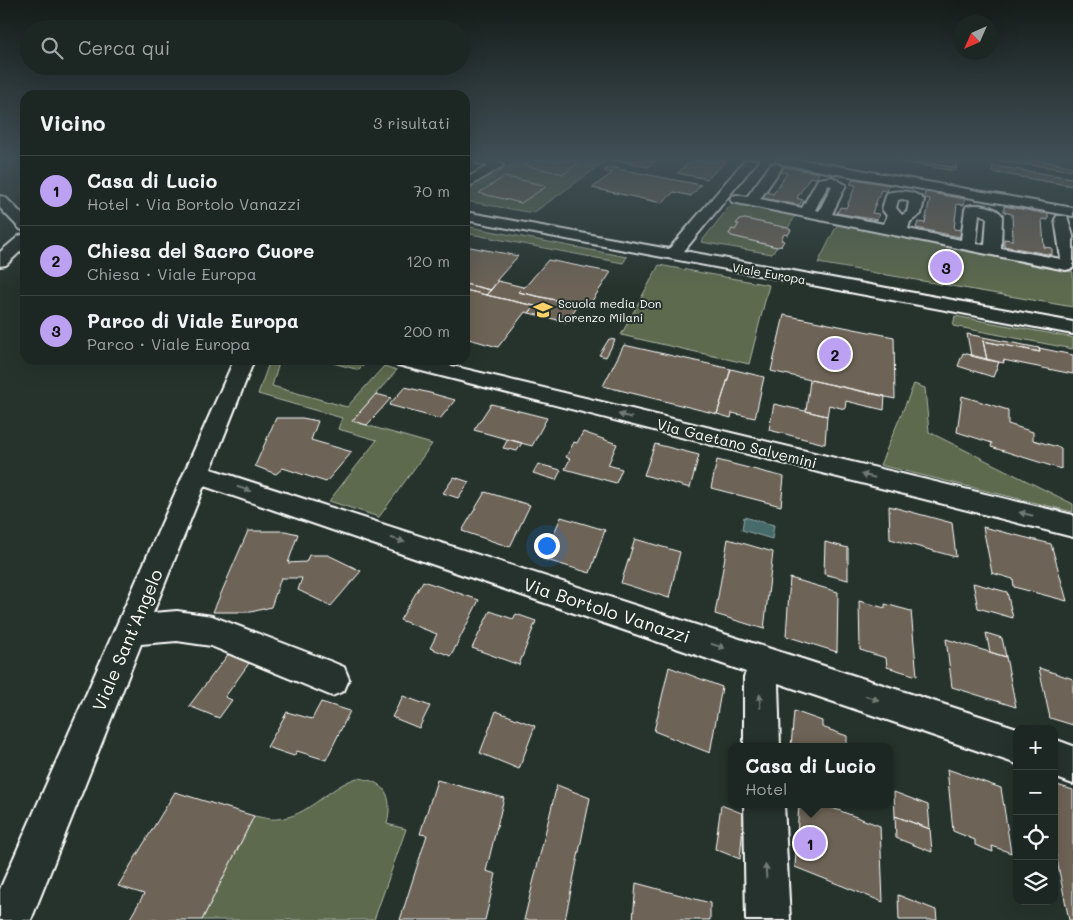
<!DOCTYPE html>
<html lang="it">
<head>
<meta charset="utf-8">
<style>
  body { margin:0; font-family:Mali,sans-serif; background:#29322f; color:#f1f3f6 }
  .controls { position:absolute; right:15px; bottom:15px; display:grid; overflow:hidden; border-radius:10px; box-shadow:0 5px 20px #0002 }
  .controls button { width:45px; height:45px; display:grid; place-items:center; padding:0; border:0; border-bottom:1px solid #3a4340; background:#1c2622; color:#f1f3f6; font:25px sans-serif }
  .compass { position:absolute; left:953px; top:15px; width:45px; height:45px; border-radius:50%; background:#1c2622; box-shadow:0 5px 20px #0002; rotate:225deg }
  .you { position:absolute; left:546px; top:545px; width:18px; height:18px; margin:-12px; border:4px solid #fff; border-radius:50%; background:#1a73e8; box-shadow:0 0 0 8px #1a73e833 }
  .badge { display:grid; place-items:center; width:32px; height:32px; border-radius:50%; background:#bca0f2; color:#111; font-size:16px; font-weight:700 }
  .pin { position:absolute; translate:-50% -50%; border:2px solid #fff; box-shadow:0 1px 5px #0006 }
  .popup { position:absolute; left:728px; top:743px; width:165px; height:65px; box-sizing:border-box; display:grid; place-content:center; border-radius:10px; background:#1c2622; filter:drop-shadow(0 1px 4px #0005); font-size:16px; white-space:nowrap; color:#a0a5a5 }
  .popup b { font-size:19px; color:#f1f3f6 }
  .popup::after { content:''; position:absolute; left:50%; top:100%; margin-left:-10px; border:10px solid transparent; border-top-color:#1c2622 }
  .list { margin:0; padding:0; list-style:none }
  h2 { display:flex; justify-content:space-between; align-items:center; height:65px; margin:0; padding:0 20px; font-size:21px }
  h2 small { font-size:16px; font-weight:400; color:#a0a5a5 }
  .list li { display:grid; grid-template-columns:32px 1fr auto; gap:15px; align-items:center; box-sizing:border-box; height:70px; padding:0 20px; border-top:1px solid #3a4340 }
  .list b { display:block; font-size:19px; white-space:nowrap }
  .list p { margin:0; font-size:16px; white-space:nowrap; color:#a0a5a5 }
  .list em { font-size:16px; font-style:normal; color:#a0a5a5 }
  .icon { flex:none; width:28px; height:28px; fill:none; stroke:currentColor; stroke-width:2; stroke-linecap:round; stroke-linejoin:round }
  .map { position:relative; flex:none; width:1073px; height:920px; overflow:hidden }
  .search { position:absolute; background:#1c2622; box-shadow:0 5px 20px #0002; left:20px; top:20px; width:450px; height:55px; display:flex; align-items:center; gap:12px; box-sizing:border-box; padding:0 18px; border-radius:28px; color:#a0a5a5; font-size:19px }
  .panel { position:absolute; background:#1c2622; box-shadow:0 5px 20px #0002; left:20px; top:90px; width:450px; height:275px; border-radius:15px }
  .map>svg:first-child { display:block }
  .green { fill:#5d6b4d; stroke:#aeb5a6 }
  .water { fill:#466b6a; stroke:#90a6a6 }
  .building { fill:#6d6357; stroke:#fff }
  .lines { fill:none; stroke-linecap:round; stroke-linejoin:round }
  .minor-casing { stroke:#fff; stroke-width:4 }
  .minor { fill:#26332d; fill-rule:evenodd }
  .oneway { fill:#727a76 }
  .labels { text-anchor:middle; dominant-baseline:central; stroke-width:4; stroke-linejoin:round; paint-order:stroke }
  .far-street-label { font-size:12px; fill:#fff; stroke:#26332d }
  .far-poi-label { font-size:12px; fill:#fff; stroke:#26332d; text-anchor:start }
  .street-label { font-size:15px; fill:#fff; stroke:#26332d }
  .near-street-label { font-size:18px; fill:#fff; stroke:#26332d }
</style>
</head>
<body>
<div class="map">
<svg width="1073" height="920" viewBox="0 0 1073 920">
  <rect width="100%" height="100%" fill="#26332d"/>
  <filter id="ink" filterUnits="userSpaceOnUse"><feTurbulence type="fractalNoise" baseFrequency=".02" numOctaves="2"/><feDisplacementMap in="SourceGraphic" scale="10" xChannelSelector="R" yChannelSelector="G"/><feConvolveMatrix kernelMatrix="1 2 1 2 8 2 1 2 1" color-interpolation-filters="sRGB"/></filter>
  <g filter="url(#ink)">
    <path class="green" d="M520 160H608L533 213 465 201V193Z
      M733 202 796 215 788 228 745 219 739 220 737 223 739 224 735 230 732 229 729 234 732 236 777 247 772 254 701 242Z
      M838 223 1073 272V307L818 263Z
      M465 226 627 257 623 263 465 233Z
      M659 265 769 285 749 364 621 335Z
      M955 316 1070 337 1073 338V349L953 326Z
      M270 360H280L272 386 347 407 384 366 397 370 352 421 432 444 379 517 329 501 377 440 338 429 342 418 258 394Z
      M322 360H358L367 362 359 370Z
      M914 384 925 388 929 432 1073 504V512L880 465Z
      M357 778C387 781 393 797 387 824L406 829 374 920H202L254 816C261 817 270 820 277 819 308 817 328 787 357 778Z"/>
    <path class="water" d="M744 517 774 525 772 539 742 530Z"/>
    <path class="building" d="M532 160H582L564 174 523 165Z
      M615 160H656L648 167Z
      M692 160H723L726 161 707 179 677 173Z
      M890 160H908L956 168 955 171Z
      M908 160H957L956 168Z
      M996 160H1027V165Z
      M1027 160H1041L1073 167V171L1027 164Z
      M993 166 1073 178V186L992 172Z
      M609 167 701 185 691 196 674 192 662 203 592 188 612 173 604 171Z
      M784 167 819 173 816 178 810 177 797 198 803 200 799 205 762 198 766 192 773 194 787 173 781 172Z
      M504 177 521 180 547 186 521 203 479 193Z
      M853 179 889 185 887 191 881 190 872 213 879 214 877 220 837 213 840 207 846 208 856 185 850 184Z
      M925 192 965 199 964 205 957 204 954 229 961 230 960 237 916 228 918 222 925 223 930 199 924 198Z
      M1004 206 1048 214V220L1042 219 1044 247 1052 248V255L1004 246V239L1013 240 1012 214 1004 212Z
      M745 219 788 228 791 230 788 235 784 234 781 240 784 241 781 246 777 247 732 236 729 234 732 229 735 230 739 224H736L739 220Z
      M465 246 518 256 496 281H498L491 290 465 284Z
      M548 260 604 271 611 272 588 307 518 292 523 287H525Z
      M498 281 523 287 518 292 578 305 566 322 529 313 535 306 486 295Z
      M465 284 491 290 486 295 465 290Z
      M465 290 486 295 535 306 529 313 525 312 498 347 465 338Z
      M784 315 894 337 895 399 771 371Z
      M967 334 1039 348 1040 352 983 341 987 360 971 356Z
      M609 339 615 340 606 357 599 355Z
      M983 341 1040 352 1039 348 1073 355V374L1003 360 1004 363 987 360Z
      M624 345 731 369 717 414 603 386Z
      M963 353 999 362 993 377 958 366Z
      M731 369 764 377 755 418 732 413 731 418 717 414Z
      M810 380 885 396 884 410 846 401 845 409 829 405 827 416 806 411Z
      M405 387 430 393 455 400 440 419 389 405Z
      M376 394 391 398 367 425 352 421Z
      M962 396 1008 410V424L1033 432V440L1061 448V469L991 447 992 443 957 432Z
      M491 404 547 418 532 446 474 430Z
      M774 404 827 416 825 444 769 430Z
      M276 418H302L318 421 311 440 352 452 326 482 283 468 276 474 255 466Z
      M583 432 617 444 608 465 622 469 616 483 565 469 570 459 566 457 574 442 577 443Z
      M508 439 522 443 517 451 503 448Z
      M655 444 699 455 690 488 644 475Z
      M717 460 784 477 781 506 711 488Z
      M538 464 561 470 556 480 533 473Z
      M454 477 469 482 458 498 443 493Z
      M485 492 530 505 510 547 462 531Z
      M889 506 952 523 956 557 890 539Z
      M561 517 605 530 590 573 543 559Z
      M983 527 1051 544 1067 601 1014 587 1013 579 992 573Z
      M248 531H285L298 534 288 563 306 562 309 555H328L361 571 331 606 298 590 302 578H281L271 607 251 612H213Z
      M635 539 680 552 669 598 621 583Z
      M728 539 773 552 764 629 715 614Z
      M825 542 848 548V580L824 574Z
      M790 578 838 592 837 652 786 636Z
      M423 581 479 600 451 656 430 648 437 634 400 620Z
      M973 583 1007 592 1013 618 978 608Z
      M859 601 885 608V604L911 611 917 676 887 667 886 658 860 650Z
      M490 611 513 619 516 614 536 621 519 665 472 648Z
      M986 633 1002 638 1006 657 990 652Z
      M946 639 1006 657 1016 707 952 687Z
      M230 652 252 659 225 697 232 700 219 718 189 706Z
      M669 667 722 687 710 753 654 731Z
      M1039 668 1073 679V725L1050 718Z
      M403 696 430 706 419 728 392 717Z
      M321 702 350 711 326 760 297 751 294 756 267 747 287 712 312 719Z
      M496 711 535 726 519 769 480 753Z
      M794 711 822 721V727L847 736V747H791Z
      M947 769 1001 788 1011 853 992 846 993 852 975 845V840L953 831Z
      M437 780 504 798 486 871 496 874 485 920H400L427 835 420 834Z
      M1054 784 1073 790V920H1069L1054 846Z
      M557 785 590 798 565 920H524Z
      M175 792 254 816 202 920H129L144 894 118 886Z
      M894 792 928 805 930 829 895 816Z
      M799 804H822L880 826 883 902 795 867Z
      M721 805 744 814 740 859 715 849Z
      M895 816 930 829 932 852 896 838Z
      M636 883 710 903V920H633Z
      M898 895 936 910 937 920H899Z"/>
    <g class="lines">
      <g class="minor-casing">
        <path id="minor" d="M475 160C485 160 497 157 503 166L465 189V179L488 166 477 163Z
          M745 160H758L684 251 1073 322V334L465 220V212L669 249Z
          M776 160H804L1073 208V216L782 164Z
          M776 163 782 167 760 199 802 208 818 179 832 177 846 185 832 214 884 224 887 216 882 209 887 193C899 190 915 190 924 200L921 214 910 222 908 229 961 240 965 209 967 206C978 203 995 206 1002 215L1001 248 1061 259 1055 219 1057 216H1067L1073 236V268L1066 270 732 202 730 199 732 196 737 195 747 197 771 164ZM828 185 832 186 819 211 815 210ZM903 199 909 202 907 212 902 215 896 208 898 200ZM979 214 987 217 985 245 976 244Z
          M0 196 5 197 25 217V231L20 229 0 208Z
          M25 234V247L6 265 0 266V252L19 236Z
          M234 360H254L211 469 1017 728 1020 729H1017V764L778 683 780 747H744V677L746 672 204 486 153 613 177 611 212 616 332 662 344 667 349 679 344 691 332 696 211 646 177 641 141 644 31 920H0V889Z
          M391 360H427L1073 515V537L394 364Z
          M1054 739 1073 746V784L1054 777Z
          M744 804H784L790 920H746Z"/>
      </g>
      <use href="#minor" class="minor"/>
    </g>
    <defs><path id="oneway-solid" d="M-6-.8H1V-3.2L6.5 0L1 3.2V.8H-6Z" transform="scale(1.25)"/></defs>
    <g class="oneway">
      <use href="#oneway-solid" transform="translate(625 416) rotate(-166)"/>
      <use href="#oneway-solid" transform="translate(868 476) rotate(-166)"/>
      <use href="#oneway-solid" transform="translate(244 489) rotate(18)"/>
      <use href="#oneway-solid" transform="translate(1026 514) rotate(-166)"/>
      <use href="#oneway-solid" transform="translate(398 540) rotate(18)"/>
      <use href="#oneway-solid" transform="translate(718 646) rotate(18)"/>
      <use href="#oneway-solid" transform="translate(872 698) rotate(18)"/>
      <use href="#oneway-solid" transform="translate(760 701) rotate(-92)"/>
      <use href="#oneway-solid" transform="translate(766 871) rotate(-92)"/>
    </g>
  </g>
  <linearGradient id="sky" x2="0" y2="1"><stop stop-color="#151c19"/><stop offset="0.55" stop-color="#415057"/><stop offset="1" stop-color="#415057" stop-opacity="0"/></linearGradient>
  <rect width="1073" height="289" fill="url(#sky)"/>
  <defs>
    <g id="school-bare" transform="scale(1.5)"><path d="M0-5L7-2L0 1L-7-2ZM-4 1L0 2.5L4 1V4Q0 6-4 4Z" fill="#ffd166" stroke="#26332d" stroke-width="2.5" paint-order="stroke"/></g>
  </defs>
  <g fill-rule="evenodd">
    <use href="#school-bare" x="543" y="310"/>
  </g>
  <g class="labels">
    <g class="far-street-label">
      <text transform="translate(769 273) rotate(10)">Viale Europa</text>
    </g>
    <g class="far-poi-label">
      <text x="558" y="303">Scuola media Don<tspan x="558" dy="14">Lorenzo Milani</tspan></text>
    </g>
    <g class="street-label">
      <text transform="translate(737 443) rotate(14)">Via Gaetano Salvemini</text>
    </g>
    <g class="near-street-label">
      <text transform="translate(607 610) rotate(18)">Via Bortolo Vanazzi</text>
      <text transform="translate(127 640) rotate(-67)">Viale Sant'Angelo</text>
    </g>
  </g>
</svg>
<div class="controls">
<button>+</button>
<button>−</button>
<button><svg class="icon" aria-label="locate" viewBox="0 0 24 24"><circle cx="12" cy="12" r="6"/><path d="M12 2v4M12 18v4M2 12h4M18 12h4"/></svg></button>
<button><svg class="icon" aria-label="layers" viewBox="0 0 24 24"><path d="M12 4l9 5-9 5-9-5zM3 14l9 5 9-5"/></svg></button>
</div>
<svg class="compass" viewBox="-18 -18 36 36"><path d="M0-13l5 13h-10z" fill="#e53935"/><path d="M0 13l5-13h-10z" fill="#a0a5a5"/></svg>
<div class="you"></div>
<div class="pin badge" style="left:810px;top:843px">1</div>
<div class="popup"><b>Casa di Lucio</b>Hotel</div>
<div class="pin badge" style="left:835px;top:354px">2</div>
<div class="pin badge" style="left:946px;top:267px">3</div>
<div class="search"><svg class="icon" aria-label="search" viewBox="0 0 24 24"><circle cx="10" cy="10" r="6"/><path d="M15 15l6 6"/></svg>Cerca qui</div>
<section class="panel">
<h2>Vicino<small>3 risultati</small></h2>
<ul class="list">
<li><span class="badge">1</span><div><b>Casa di Lucio</b><p>Hotel · Via Bortolo Vanazzi</p></div><em>70 m</em></li>
<li><span class="badge">2</span><div><b>Chiesa del Sacro Cuore</b><p>Chiesa · Viale Europa</p></div><em>120 m</em></li>
<li><span class="badge">3</span><div><b>Parco di Viale Europa</b><p>Parco · Viale Europa</p></div><em>200 m</em></li>
</ul>
</section>
</div>
</body>
</html>
